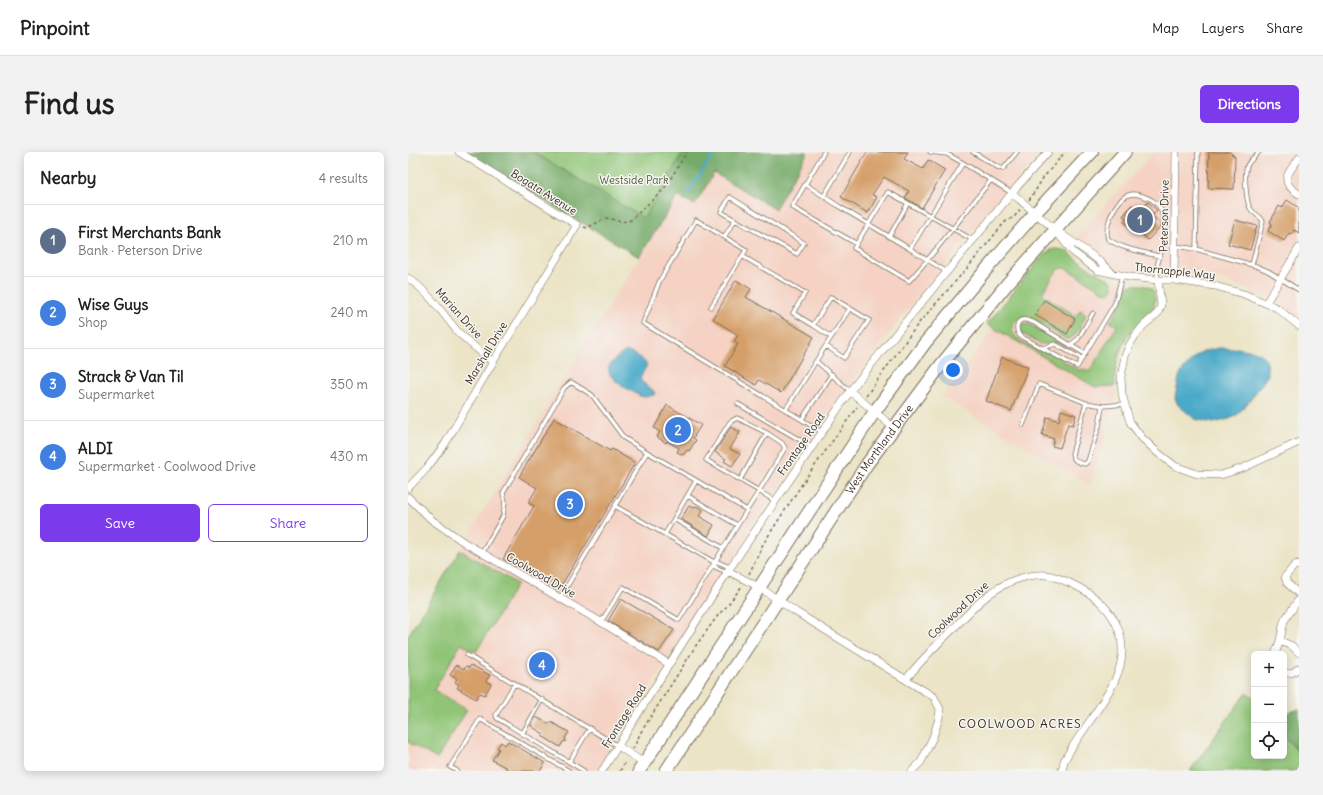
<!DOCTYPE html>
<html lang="en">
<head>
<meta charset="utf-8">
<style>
  body { margin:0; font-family:Delius,sans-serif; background:#f2f2f2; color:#202124 }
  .controls { position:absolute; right:12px; bottom:12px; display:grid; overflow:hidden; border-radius:6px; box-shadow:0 2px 10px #0003 }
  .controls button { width:36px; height:36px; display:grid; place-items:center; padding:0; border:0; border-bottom:1px solid #e0e0e0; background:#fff; color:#202124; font:20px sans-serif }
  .you { position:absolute; left:545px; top:218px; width:14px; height:14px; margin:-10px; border:3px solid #fff; border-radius:50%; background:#1a73e8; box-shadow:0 0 0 6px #1a73e833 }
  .badge { display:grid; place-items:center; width:26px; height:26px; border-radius:50%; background:#7c3aed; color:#fff; font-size:13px; font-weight:700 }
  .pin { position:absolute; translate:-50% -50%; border:2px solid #fff; box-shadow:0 1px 4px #0006 }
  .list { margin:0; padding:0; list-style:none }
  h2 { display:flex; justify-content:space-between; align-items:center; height:52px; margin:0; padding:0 16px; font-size:17px }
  h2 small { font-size:13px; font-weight:400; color:#757577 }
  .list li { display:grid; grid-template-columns:26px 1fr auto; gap:12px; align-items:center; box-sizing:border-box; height:72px; padding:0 16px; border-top:1px solid #e0e0e0 }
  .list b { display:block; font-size:15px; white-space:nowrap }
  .list p { margin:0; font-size:13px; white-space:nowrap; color:#757577 }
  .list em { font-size:13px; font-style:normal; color:#757577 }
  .actions { display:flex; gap:8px; padding:12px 16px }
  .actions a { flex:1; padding:9px 0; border:1px solid #7c3aed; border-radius:6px; text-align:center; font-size:14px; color:#7c3aed }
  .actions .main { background:#7c3aed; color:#fff }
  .icon { flex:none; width:22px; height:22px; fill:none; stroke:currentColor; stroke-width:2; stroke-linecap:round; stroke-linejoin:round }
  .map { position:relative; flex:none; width:891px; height:619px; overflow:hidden; border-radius:6px }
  header { display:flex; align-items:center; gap:24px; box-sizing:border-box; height:56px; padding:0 20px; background:#fff; border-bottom:1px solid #e0e0e0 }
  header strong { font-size:19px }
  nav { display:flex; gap:22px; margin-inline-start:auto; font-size:14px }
  .intro { display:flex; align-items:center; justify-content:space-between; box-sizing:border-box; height:96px; padding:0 24px }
  h1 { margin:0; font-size:28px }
  .button { padding:10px 18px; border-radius:6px; background:#7c3aed; color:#fff; font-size:14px; font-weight:700 }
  main { display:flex; gap:24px; padding:0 24px }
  aside { flex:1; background:#fff; border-radius:6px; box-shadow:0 2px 10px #0003 }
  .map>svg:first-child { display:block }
  .built { fill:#f5d2c3 }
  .green { fill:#90c577; stroke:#66784a }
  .forest { fill:#74aa68; stroke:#586a43 }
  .water { fill:#4baac9; stroke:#436a74 }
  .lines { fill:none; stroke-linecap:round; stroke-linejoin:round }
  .stream { stroke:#4baac9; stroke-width:2.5 }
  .building { fill:#d59f69 }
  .service-casing { stroke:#796b59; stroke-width:5 }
  .minor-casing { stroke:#796b59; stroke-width:8 }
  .trunk-casing { stroke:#796b59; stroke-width:14 }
  .path { stroke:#796b59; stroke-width:1.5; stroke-dasharray:3 3; stroke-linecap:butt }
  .service { stroke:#fff; stroke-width:3.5 }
  .minor { stroke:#fff; stroke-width:7 }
  .trunk { stroke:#fff; stroke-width:12 }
  .labels { text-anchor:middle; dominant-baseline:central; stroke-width:3; stroke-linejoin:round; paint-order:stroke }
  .park-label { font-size:11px; fill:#545839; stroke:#f6f6f2 }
  .street-label { font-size:11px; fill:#3b2a1e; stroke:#f6f6f2 }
  .neighbourhood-label { font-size:12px; letter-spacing:1px; fill:#3b2a1e; stroke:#f6f6f2 }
</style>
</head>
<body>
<header>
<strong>Pinpoint</strong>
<nav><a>Map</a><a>Layers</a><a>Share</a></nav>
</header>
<div class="intro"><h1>Find us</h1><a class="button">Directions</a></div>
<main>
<aside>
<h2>Nearby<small>4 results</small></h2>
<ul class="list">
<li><span class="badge" style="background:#5c6f8a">1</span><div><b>First Merchants Bank</b><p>Bank · Peterson Drive</p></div><em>210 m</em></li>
<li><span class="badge" style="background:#3f7fe0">2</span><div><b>Wise Guys</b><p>Shop</p></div><em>240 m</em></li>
<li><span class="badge" style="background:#3f7fe0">3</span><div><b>Strack &amp; Van Til</b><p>Supermarket</p></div><em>350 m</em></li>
<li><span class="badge" style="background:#3f7fe0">4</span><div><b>ALDI</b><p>Supermarket · Coolwood Drive</p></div><em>430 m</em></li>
</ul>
<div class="actions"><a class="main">Save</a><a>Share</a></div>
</aside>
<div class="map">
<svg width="891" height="619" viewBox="0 0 891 619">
  <rect width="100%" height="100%" fill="#f6f6f2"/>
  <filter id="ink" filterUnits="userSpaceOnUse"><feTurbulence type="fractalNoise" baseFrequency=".025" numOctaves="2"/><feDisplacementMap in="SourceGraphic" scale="8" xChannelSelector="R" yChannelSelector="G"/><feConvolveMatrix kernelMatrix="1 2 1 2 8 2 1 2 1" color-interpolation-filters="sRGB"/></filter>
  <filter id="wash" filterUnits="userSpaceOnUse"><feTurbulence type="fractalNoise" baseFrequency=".012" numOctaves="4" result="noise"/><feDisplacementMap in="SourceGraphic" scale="16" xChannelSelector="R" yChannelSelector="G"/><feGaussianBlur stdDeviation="0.9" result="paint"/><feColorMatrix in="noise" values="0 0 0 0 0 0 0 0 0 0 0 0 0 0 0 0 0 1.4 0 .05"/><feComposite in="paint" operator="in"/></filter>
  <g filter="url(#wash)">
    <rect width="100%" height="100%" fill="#ebe4c6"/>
    <path class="built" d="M400 0H633L584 56 486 175 429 251 358 355 188 619H0V590L29 607 59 558 26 538 53 492 68 500 109 432 52 398 159 221 270 43 287 53 306 21 367 57Z
      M747 0H891V165L871 151 823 131 803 125 786 123 738 122 710 116 696 109 675 93 668 86 705 44Z
      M650 99 660 100 679 115 701 127 716 131 742 135 745 138 747 144 745 157 724 178 712 198 706 226 707 234 709 243 682 333 534 245 586 176Z"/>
    <path class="green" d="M125 0H275L236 67Z
      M646 97 657 98 679 115 701 127 705 132V137L701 141H698L657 116H653L649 118 634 142 668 164 672 158 677 161 678 163C674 171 668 188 658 187L623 166C610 162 598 174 608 185 612 189 627 197 632 199 634 199 636 199 638 200 650 204 660 213 671 218L676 217 681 220 709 174 702 170 712 153 717 136C724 131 739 132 745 138 747 144 748 151 745 157 742 163 734 167 730 172 713 188 706 212 707 234L687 235 579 172 633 106 643 98Z
      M616 171 621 172 662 197 650 191 632 192 615 182 611 177Z
      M52 398 109 432 68 500 53 492 26 538 59 558 29 607 0 590V484Z
      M838 541 846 545V604H876V582L878 586 891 601V619H782Z"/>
    <path class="forest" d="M56 0H125L236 66 275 0H400L367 57 306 21 287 53 270 44 231 105Z
      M891 557V601L878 586 876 582V562Z"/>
    <path class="water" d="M811 196 823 197 829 196 846 199 854 203 859 210 860 223 843 247 828 264 821 267 805 271 787 267 770 253 767 246 771 225 775 218 788 204 797 199Z
      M217 199C226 201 234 206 239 213L232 226C235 234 243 234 247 241L246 243 237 245 232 244C224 239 197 227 201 215 203 209 213 203 217 199Z"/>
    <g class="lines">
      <path class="stream" d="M280 41 307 0"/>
    </g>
    <g id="blocks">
      <path class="building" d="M459 0H500L496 7 515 17 520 8 537 18 514 56 497 46 501 39 476 25 464 43 469 45 460 61 433 45Z
        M801 0H822L827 5 826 37 800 36Z
        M879 48 891 56V81L886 78 883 82 881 81 876 89 860 79 864 72 862 70 871 54 874 56Z
        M740 50 749 58 744 64 753 72V74L740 88 729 77 727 79 715 69 718 67 715 64 724 53 731 60Z
        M827 68 849 74 842 98 820 92Z
        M328 128 343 137 338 145 406 185 373 241 351 228 348 233 317 214 330 192 326 190 330 183 305 167Z
        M636 148 667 167 659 182 627 163Z
        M594 205 620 215 603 259 578 249Z
        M259 253 293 273 285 286 288 288 281 299 279 298 275 303 269 300 271 296 259 289 258 291 249 285 252 280 246 276Z
        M653 258 668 263 665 273 660 272 652 296 644 294 646 287 634 283 639 265 651 269Z
        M146 266 202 299 204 297 227 311 150 439 95 407 126 354 120 351 129 336 111 325Z
        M323 275 332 280 322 297 332 302 324 314 316 309 318 307 307 300Z
        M281 354 286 356 288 354 295 358 291 364 306 373 300 384 273 367Z
        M213 447 266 478 251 500 200 469Z
        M48 513 56 517 58 514 61 516 63 513 82 523 78 529 83 532 77 543 72 541 68 547 49 536 51 533 47 530 49 527 42 523Z
        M128 565 141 572 143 570 161 580 157 586 158 589 155 590 152 595 134 584 136 582 123 574Z
        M100 589 137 611 132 619H97L99 616 84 608 91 597 89 596 93 590 97 593Z"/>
    </g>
  </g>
  <g filter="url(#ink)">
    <use href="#blocks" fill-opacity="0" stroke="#796b59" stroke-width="1"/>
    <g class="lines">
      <g class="service-casing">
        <path id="service" d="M416 0 384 55 449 92
          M522 0 539 2 555 11
          M565 0 591 16 595 17 609 0
          M790 0 788 97 848 114 860 119 891 138
          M397 32 432 55 502 97
          M416 44 442 0
          M316 85 327 68 313 60 322 45 396 91 389 102 327 68
          M481 85 500 51
          M565 88C537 72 508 56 480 40L446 96 501 129C530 97 556 62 583 28
          M767 94 788 97
          M334 104 397 141 385 161 405 173 423 145 461 168 436 206 418 194
          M844 113 855 69C852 63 845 62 842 56 838 49 836 22 839 14 841 9 847 4 851 0
          M539 120 502 97 555 11 604 41
          M750 127C746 113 754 102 756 89 758 79 756 67 753 58 751 53 745 48 740 46 735 44 729 42 725 42 709 43 695 74 700 87 714 97 734 100 751 104
          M303 155 338 98 288 68 252 128 235 171 414 280
          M405 173 423 185
          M662 193 670 187 685 161
          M635 196 647 192 674 207
          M677 202 625 170C622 170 621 168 618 168 608 166 607 178 612 184L669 215 707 151 714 124
          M408 209 442 156
          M678 251 664 302C666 309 670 311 677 312L680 309 691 274 694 254
          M330 252 404 295
          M378 257 408 209 442 239
          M394 267 424 222
          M615 273 631 232 678 251 696 254 717 252
          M239 300 339 358 351 339 367 349
          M332 328 359 281 374 291 377 296 351 339 298 308 322 270 329 266 359 281
          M280 344 329 373
          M207 354 306 410H310L319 414 320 419H316L307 415 306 410
          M266 367 315 396
          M257 382 288 329
          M74 401 95 364 97 350 95 341 156 236 163 230 184 243 216 286 239 300 152 446
          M193 470 215 435 271 468 339 358
          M59 503 210 594
          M107 531 88 563 89 566 176 619
          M114 582 134 547
          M161 610 182 576
          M49 619 42 615 72 567 161 619"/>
      </g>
      <g class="minor-casing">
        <path id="minor" d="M891 6C880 22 870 29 891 42
          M604 41C618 53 632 66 647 77 665 92 687 102 703 120
          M647 78 665 100 689 118 721 125 750 128H766L807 134 836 142 869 156 891 174
          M0 126C21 140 34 161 50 180 61 191 73 200 85 210
          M750 128 753 153 750 161 735 174 727 184 721 194 717 204 713 225 714 242 722 270 734 286 750 301 767 314 789 322 813 323 835 316 891 290
          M766 128 768 0
          M858 151 891 96
          M442 239 486 276
          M0 336 19 316 37 292 85 210 169 73 51 0
          M0 345 24 368 57 391 193 470 261 512
          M891 414 889 412 886 414 877 425 879 431 891 442
          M320 419 351 435 388 460 526 545 532 557 531 566 525 585 513 610 504 619
          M872 489 884 494 891 501
          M867 502 872 489 876 469 891 447
          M876 521H884L891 516
          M498 527C513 509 529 492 546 476 564 457 580 439 604 429 632 418 645 422 670 435 707 454 725 489 707 528 696 551 677 575 663 597L656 609 654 619
          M210 594 236 611
          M194 619 320 419 442 239 499 168 609 35 640 0"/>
      </g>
      <g class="trunk-casing">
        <g id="trunk">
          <path d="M231 619 467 259 517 191 576 120 628 60 684 0"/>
          <path id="s1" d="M258 619 459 312 533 213 599 132 717 0"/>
        </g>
      </g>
      <path class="path" d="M621 48 629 36 635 26 657 0
        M176 75 179 76 198 66C208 67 212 72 223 68L256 37 279 0
        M458 244 510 172 561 114 597 70 606 65 612 58
        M341 422 355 392 398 326 449 255
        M225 597 233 580 289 492 311 462 319 454 334 434
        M212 619 218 609"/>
      <use href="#service" class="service"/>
      <use href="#minor" class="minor"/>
      <use href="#trunk" class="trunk"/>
    </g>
  </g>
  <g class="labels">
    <g class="park-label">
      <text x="226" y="28">Westside Park</text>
    </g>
    <g class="street-label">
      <text transform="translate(136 40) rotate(32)">Bogata Avenue</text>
      <text transform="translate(756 64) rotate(-89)">Peterson Drive</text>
      <text transform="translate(767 119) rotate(6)">Thornapple Way</text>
      <text transform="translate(51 161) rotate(48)">Marian Drive</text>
      <text transform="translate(78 201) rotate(-59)">Marshall Drive</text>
      <text transform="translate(393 292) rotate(-55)">Frontage Road</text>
      <text stroke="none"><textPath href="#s1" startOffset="386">West Morthland Drive</textPath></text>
      <text transform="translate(133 423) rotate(30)">Coolwood Drive</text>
      <text transform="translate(550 458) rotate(-43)">Coolwood Drive</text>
      <text transform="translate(216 564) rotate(-58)">Frontage Road</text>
    </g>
    <g class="neighbourhood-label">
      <text x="612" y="571">COOLWOOD ACRES</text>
    </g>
  </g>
</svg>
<div class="controls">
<button>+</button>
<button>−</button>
<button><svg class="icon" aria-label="locate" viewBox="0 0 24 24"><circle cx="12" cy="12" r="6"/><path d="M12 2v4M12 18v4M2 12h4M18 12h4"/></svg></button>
</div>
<div class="you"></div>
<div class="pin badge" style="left:732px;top:68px;background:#5c6f8a">1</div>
<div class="pin badge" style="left:270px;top:278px;background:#3f7fe0">2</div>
<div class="pin badge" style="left:162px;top:352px;background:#3f7fe0">3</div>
<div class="pin badge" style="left:134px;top:513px;background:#3f7fe0">4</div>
</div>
</main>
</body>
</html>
